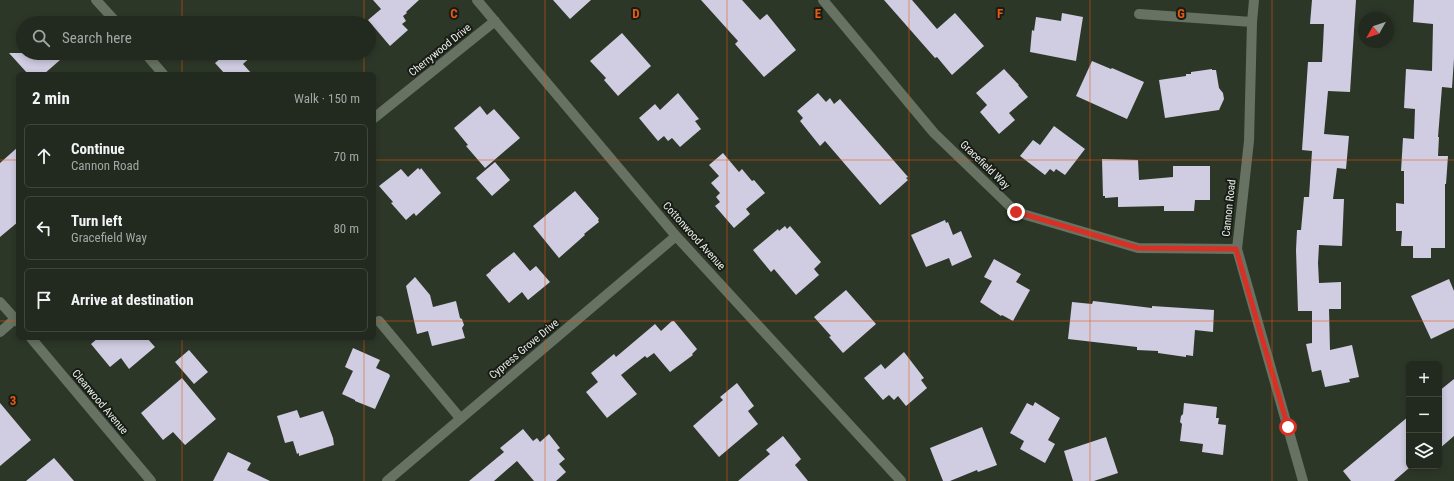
<!DOCTYPE html>
<html lang="en">
<head>
<meta charset="utf-8">
<style>
  body { margin:0; font-family:"Roboto Condensed",sans-serif; background:#2a3127; color:#f1f3f6 }
  .controls { position:absolute; right:12px; bottom:12px; display:grid; overflow:hidden; border-radius:6px; box-shadow:0 2px 6px #0003 }
  .controls button { width:36px; height:36px; display:grid; place-items:center; padding:0; border:0; border-bottom:1px solid #3f453c; background:#22291e; color:#f1f3f6; font:20px sans-serif }
  .compass { position:absolute; left:1358px; top:12px; width:36px; height:36px; border-radius:50%; background:#22291e; box-shadow:0 2px 6px #0003; rotate:230deg }
  .stop { position:absolute; width:12px; height:12px; margin:-9px; border:3px solid #d93025; border-radius:50%; background:#fff }
  .stop.end { background:#d93025; border-color:#fff; box-shadow:0 1px 4px #0008 }
  .list { margin:0; padding:0; list-style:none }
  h2 { display:flex; justify-content:space-between; align-items:center; height:52px; margin:0; padding:0 16px; font-size:17px }
  h2 small { font-size:13px; font-weight:400; color:#a2a6a4 }
  .list li { display:grid; grid-template-columns:26px 1fr auto; gap:12px; align-items:center; box-sizing:border-box; height:64px; margin:0 8px 8px; padding:0 8px; border:1px solid #3f453c; border-radius:6px }
  .list b { display:block; font-size:15px; white-space:nowrap }
  .list p { margin:0; font-size:13px; white-space:nowrap; color:#a2a6a4 }
  .list em { font-size:13px; font-style:normal; color:#a2a6a4 }
  .icon { flex:none; width:22px; height:22px; fill:none; stroke:currentColor; stroke-width:2; stroke-linecap:round; stroke-linejoin:round }
  .map { position:relative; flex:none; width:1454px; height:481px; overflow:hidden }
  .search { position:absolute; background:#22291e; box-shadow:0 2px 6px #0003; left:16px; top:16px; width:360px; height:44px; display:flex; align-items:center; gap:10px; box-sizing:border-box; padding:0 14px; border-radius:22px; color:#a2a6a4; font-size:15px }
  .panel { position:absolute; background:#22291e; box-shadow:0 2px 6px #0003; left:16px; top:72px; width:360px; height:268px; border-radius:6px }
  .map>svg:first-child { display:block }
  .building { fill:#d0cce1 }
  .lines { fill:none; stroke-linecap:round; stroke-linejoin:round }
  .service { stroke:#677262; stroke-width:10 }
  .minor { stroke:#677262; stroke-width:10 }
  .route { stroke:#d93025; stroke-width:5 }
  .grid { fill:none; stroke:#e8590c; stroke-width:1; stroke-opacity:0.55 }
  .labels { text-anchor:middle; dominant-baseline:central; stroke-width:4; stroke-linejoin:round; paint-order:stroke }
  .street-label { font-size:11px; fill:#e9efe6; stroke:#181c16 }
  .grid-label { font-size:13px; text-anchor:middle; font-weight:bold; fill:#e8590c; stroke:#181c16; stroke-width:4; stroke-linejoin:round; paint-order:stroke }
</style>
</head>
<body>
<div class="map">
<svg width="1454" height="481" viewBox="0 0 1454 481">
  <rect width="100%" height="100%" fill="#2d3728"/>
  <path class="building" d="M373 0H419L406 12 407 13 403 16 406 21 402 24 408 30 390 46 368 20 381 9Z
    M553 0H591L570 19Z
    M701 0H742L760 20 767 14 796 50 764 77 735 44 738 41Z
    M884 0H912L937 29 955 13 984 46 952 75 937 57 935 58Z
    M1312 0H1356L1350 92 1328 91 1324 134 1349 136 1346 169 1337 168 1333 199H1344L1342 246 1319 245 1318 263 1319 283 1341 282V309H1329L1330 350 1352 345 1359 377 1349 379 1350 382 1325 387 1321 370 1312 372 1306 344 1312 343V311H1298L1296 250 1297 230H1301L1304 197H1309L1312 151 1302 150 1308 62H1322L1323 45 1324 24H1310Z
    M1414 0H1454V59L1452 88 1442 87 1438 137H1439L1438 156H1448L1446 184H1445V248H1431V258H1413V246H1401L1402 231H1396V203L1404 204V171H1401L1403 138 1414 139 1415 109 1404 108 1406 69 1432 71 1433 24 1413 22Z
    M1062 13 1083 17 1076 61 1030 52 1032 30 1034 31 1036 17 1061 21Z
    M622 33 651 66 618 96 604 80 606 78 590 61Z
    M9 53H68L44 74H28Z
    M227 53H255L243 64 252 74H225L215 63Z
    M1092 61 1111 69 1112 68 1144 82 1127 119 1076 96Z
    M1004 69 1019 85H1018L1028 97 1009 113 1015 120 999 134 980 112 987 105 976 93Z
    M1212 69V70H1216L1219 88 1223 93 1224 99 1219 110 1165 118 1159 80 1186 76V74H1191V72Z
    M678 93 699 119 695 121 701 129 680 147 672 138 668 141 664 136 658 141 639 118 655 104 660 110Z
    M818 93 826 102 830 98 834 104 840 99 908 177 906 178 908 180 880 205 825 141 820 146 800 121 803 118 797 111Z
    M480 106 487 115 494 109 520 138 485 168 466 146 468 145 454 128Z
    M1054 126 1085 149 1065 175 1056 169 1054 172 1050 169 1045 175 1020 156 1033 140 1040 145Z
    M18 147V222L0 237V163Z
    M723 153 739 172 742 169 752 181 754 180 765 193 746 209 750 214 734 228 715 206 720 202 716 197 720 193 711 183 719 176 709 165Z
    M1102 159 1138 160 1139 180 1173 177V166H1210V200H1195L1194 211H1164V206L1118 207V197L1105 198V196H1103Z
    M495 162 510 180 492 196 476 178Z
    M418 168 420 170 421 168 441 193 416 216 414 213 406 220 391 203 393 202 379 186 401 169 408 177Z
    M575 191 599 219 598 220 599 222 584 234 585 235 559 258 533 226Z
    M945 220 946 223 948 222 953 235 961 231 972 257 952 266 949 258 926 267 911 235Z
    M785 226 787 229 790 226 821 262 814 269 819 275 796 295 774 269 771 272 753 250 778 229 779 231Z
    M514 252 530 271 536 266 550 282 528 300 522 292 509 303 486 275 491 271V270Z
    M994 259 1021 274 1016 282 1030 290 1013 321 1002 315 1001 316 980 302 992 281 984 277Z
    M415 277 430 295 433 307 456 301 460 318 462 319 464 325 462 328 465 338 432 346 428 331 417 334 406 286Z
    M1449 279 1454 291V328L1431 339 1411 296Z
    M846 290 876 324 843 353 829 337 831 336 814 317Z
    M1093 301 1152 308V306L1214 310 1213 332 1195 330 1193 356 1186 355V357L1158 353V351L1137 350V347L1068 339 1072 302 1092 304Z
    M672 321H674L697 349 692 354 693 355 670 372 654 353 647 358 645 356 621 375 637 394 607 418 586 392 598 382 591 373 614 354 616 357 655 324 661 331Z
    M98 338H147L155 347 129 369 121 358 110 367 91 344Z
    M353 348 380 360 376 368 389 374 390 376 375 409 355 401V400L342 394 353 371 345 367Z
    M189 350 208 372 194 384 175 362Z
    M904 352 924 378 921 380 927 388 906 406 898 396 894 400 889 395 883 400 864 378 881 364 885 369Z
    M182 378 216 419 185 445 173 432 163 440 141 413Z
    M1454 379V436L1439 449V391Z
    M737 383 754 406 748 411 758 424 719 457 693 426 723 400 720 397Z
    M1035 402 1060 418 1048 440 1055 444 1045 463 1020 449 1024 441 1010 433 1027 403 1033 406Z
    M0 403 31 440 0 466Z
    M1184 403 1217 407 1216 418H1219L1218 424 1226 425 1223 455 1202 452 1203 444 1180 441 1182 424 1180 422 1181 416 1183 414Z
    M297 410 300 418 323 411 333 438 334 445 299 456V453L297 454 293 441 285 443 277 416Z
    M1409 416V468L1394 481H1351L1343 471Z
    M982 427 997 465 978 472 977 470 950 481H943L930 448Z
    M523 429 533 441 537 438 540 442 549 434 560 448 557 450 565 459 559 464 566 472 556 481H534L517 461 494 481H469L504 452 500 448Z
    M783 436 801 459 795 465 808 481H738L770 454 766 450Z
    M1106 437 1118 473 1094 481H1073L1064 451Z
    M228 452 251 463 247 470 270 481H213Z
    M54 458 74 481H26Z"/>
  <g class="lines">
    <path class="service" d="M379 321 460 418"/>
    <path class="minor" d="M96 0 117 23
      M477 0 676 236 901 481
      M823 0 934 133 1016 212 1138 248 1237 249
      M1254 0 1252 22 1249 141 1237 249 1303 481
      M1139 14 1252 22
      M145 53 163 74
      M374 118 495 21
      M0 302 18 322
      M0 332 15 319
      M31 338 151 481
      M387 481 676 236"/>
  </g>
  <g class="lines">
    <path class="route" d="M1016 212 1138 248 1236 249 1288 427"/>
  </g>
  <path class="grid" d="M182 0V23M364 0V23M545 0V481M727 0V481M909 0V481M1090 0V481M1272 0V481M182 53V74M364 53V74M0 160H18M374 160H1454M0 321H18M374 321H1454M182 338V481M364 338V481"/>
  <g class="labels">
    <g class="street-label">
      <text transform="translate(440 50) rotate(-39)">Cherrywood Drive</text>
      <text transform="translate(985 165) rotate(44)">Gracefield Way</text>
      <text transform="translate(1229 208) rotate(-84)">Cannon Road</text>
      <text transform="translate(694 236) rotate(48)">Cottonwood Avenue</text>
      <text transform="translate(524 349) rotate(-40)">Cypress Grove Drive</text>
      <text transform="translate(100 402) rotate(50)">Clearwood Avenue</text>
    </g>
  </g>
  <g class="grid-label">
    <text x="454" y="18">C</text>
    <text x="636" y="18">D</text>
    <text x="818" y="18">E</text>
    <text x="1000" y="18">F</text>
    <text x="1181" y="18">G</text>
    <text x="13" y="405">3</text>
  </g>
</svg>
<div class="controls">
<button>+</button>
<button>−</button>
<button><svg class="icon" aria-label="layers" viewBox="0 0 24 24"><path d="M12 4l9 5-9 5-9-5zM3 14l9 5 9-5"/></svg></button>
</div>
<svg class="compass" viewBox="-18 -18 36 36"><path d="M0-13l5 13h-10z" fill="#e53935"/><path d="M0 13l5-13h-10z" fill="#a2a6a4"/></svg>
<div class="stop" style="left:1288px;top:427px"></div>
<div class="stop end" style="left:1016px;top:212px"></div>
<div class="search"><svg class="icon" aria-label="search" viewBox="0 0 24 24"><circle cx="10" cy="10" r="6"/><path d="M15 15l6 6"/></svg>Search here</div>
<section class="panel">
<h2>2 min<small>Walk · 150 m</small></h2>
<ul class="list">
<li><svg class="icon" aria-label="ahead" viewBox="0 0 24 24"><path d="M12 20V5M6 11l6-6 6 6"/></svg><div><b>Continue</b><p>Cannon Road</p></div><em>70 m</em></li>
<li><svg class="icon" aria-label="left" viewBox="0 0 24 24"><path d="M17 20v-9H6M10 6l-5 5 5 5"/></svg><div><b>Turn left</b><p>Gracefield Way</p></div><em>80 m</em></li>
<li><svg class="icon" aria-label="arrive" viewBox="0 0 24 24"><path d="M6 21V4h12l-3 4 3 4H6"/></svg><div><b>Arrive at destination</b></div></li>
</ul>
</section>
</div>
</body>
</html>
